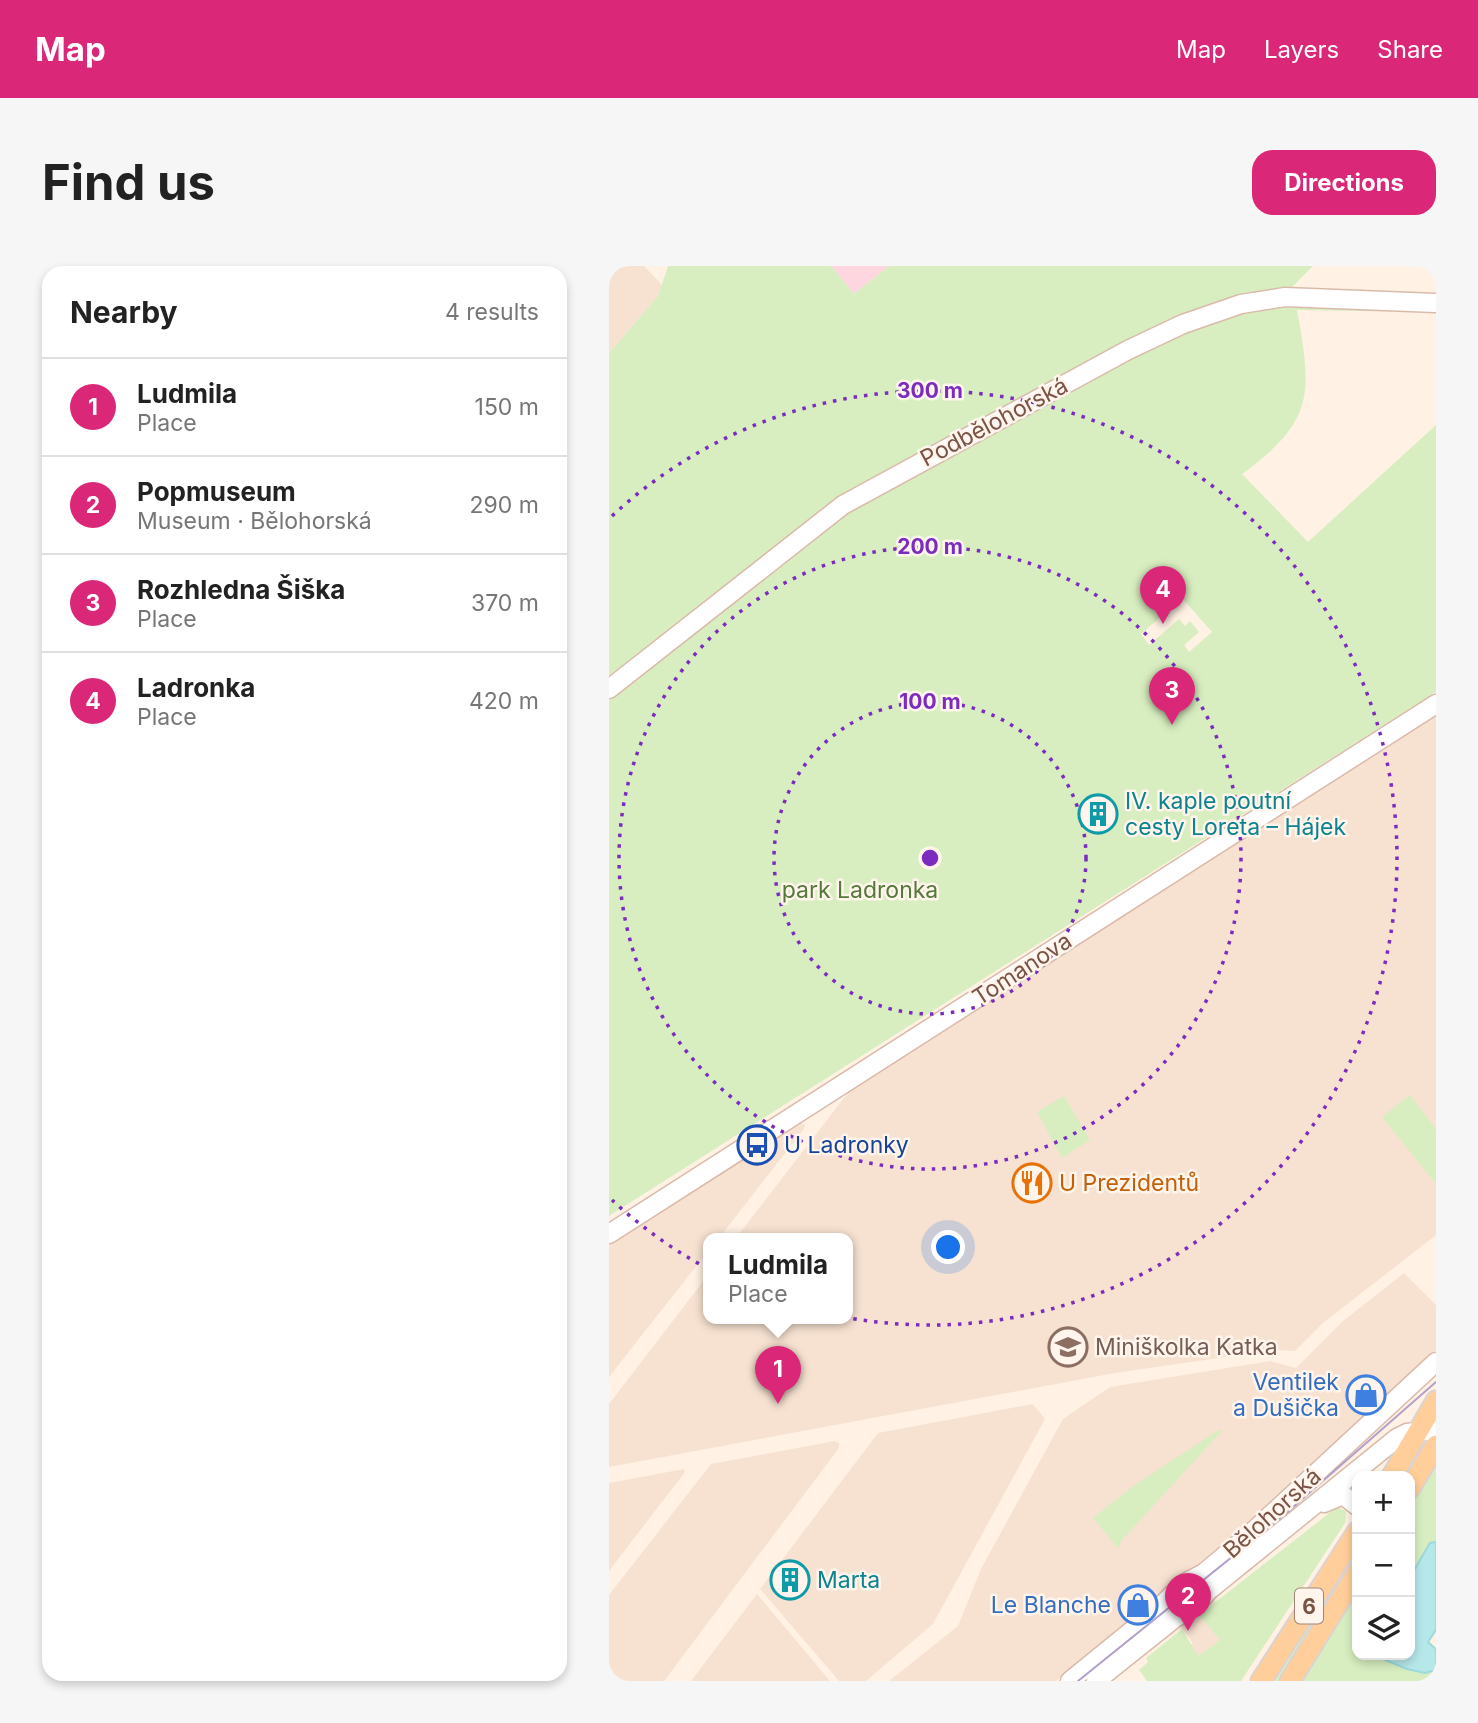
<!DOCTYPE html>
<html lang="en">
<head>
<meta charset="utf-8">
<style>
  body { margin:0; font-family:Inter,sans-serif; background:#f6f6f6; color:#222 }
  .controls { position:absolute; right:21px; bottom:21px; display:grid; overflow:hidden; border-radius:14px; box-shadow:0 4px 10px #0003 }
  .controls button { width:63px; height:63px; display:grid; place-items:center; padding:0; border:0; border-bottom:2px solid #e0e0e0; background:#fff; color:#222; font:35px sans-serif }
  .you { position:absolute; left:340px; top:982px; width:24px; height:24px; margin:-18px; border:5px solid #fff; border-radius:50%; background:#1a73e8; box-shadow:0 0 0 10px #1a73e833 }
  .badge { display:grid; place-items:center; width:46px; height:46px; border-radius:50%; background:#db2777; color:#fff; font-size:23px; font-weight:700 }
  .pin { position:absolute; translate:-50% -58px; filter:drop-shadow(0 2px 4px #0008) }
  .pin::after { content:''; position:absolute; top:37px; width:24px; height:21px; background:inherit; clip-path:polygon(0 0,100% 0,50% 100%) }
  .popup { position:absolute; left:94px; top:967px; width:150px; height:91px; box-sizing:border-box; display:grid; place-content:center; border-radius:14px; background:#fff; filter:drop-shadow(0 2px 5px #0005); font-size:23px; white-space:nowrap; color:#767676 }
  .popup b { font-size:26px; color:#222 }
  .popup::after { content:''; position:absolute; left:50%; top:100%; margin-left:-14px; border:14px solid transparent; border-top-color:#fff }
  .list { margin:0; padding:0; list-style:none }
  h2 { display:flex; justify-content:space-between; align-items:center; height:91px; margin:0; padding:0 28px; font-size:30px }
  h2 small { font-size:23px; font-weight:400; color:#767676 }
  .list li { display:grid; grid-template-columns:46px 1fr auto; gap:21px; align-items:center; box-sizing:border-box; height:98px; padding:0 28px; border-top:2px solid #e0e0e0 }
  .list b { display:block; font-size:26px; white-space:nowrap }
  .list p { margin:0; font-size:23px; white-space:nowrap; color:#767676 }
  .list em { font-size:23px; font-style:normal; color:#767676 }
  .icon { flex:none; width:38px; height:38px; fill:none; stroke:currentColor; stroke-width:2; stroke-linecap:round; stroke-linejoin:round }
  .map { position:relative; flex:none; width:827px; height:1415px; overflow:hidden; border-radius:21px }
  header { display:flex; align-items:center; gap:42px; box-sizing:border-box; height:98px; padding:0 35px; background:#db2777; color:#fff }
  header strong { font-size:33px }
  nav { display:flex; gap:38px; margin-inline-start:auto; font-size:24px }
  .intro { display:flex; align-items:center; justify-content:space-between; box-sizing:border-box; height:168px; padding:0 42px }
  h1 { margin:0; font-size:49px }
  .button { padding:18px 32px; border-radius:21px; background:#db2777; color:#fff; font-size:24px; font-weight:700 }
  main { display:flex; gap:42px; padding:0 42px }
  aside { flex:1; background:#fff; border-radius:21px; box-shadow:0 4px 10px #0003 }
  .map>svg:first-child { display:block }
  .residential { fill:#f7e2d1 }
  .medical { fill:#fdd6df }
  .green { fill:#d8eec0; fill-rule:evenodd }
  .water { fill:#b6e8ea; stroke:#9bdadd; stroke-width:2 }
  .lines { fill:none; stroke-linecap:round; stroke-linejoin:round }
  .secondary-casing { stroke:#dabaaa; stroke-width:21 }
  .primary-casing { stroke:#dcd2cf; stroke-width:23 }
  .secondary { stroke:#fff; stroke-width:18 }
  .primary { stroke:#ffce9a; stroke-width:19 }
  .tram { stroke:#b2a0ca; stroke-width:2 }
  .ring { fill:none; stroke:#7b2cbf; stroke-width:3.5; stroke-dasharray:3.5 7 }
  .labels { text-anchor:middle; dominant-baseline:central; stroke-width:5; stroke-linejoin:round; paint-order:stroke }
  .shield { fill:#fff5ec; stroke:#a28478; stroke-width:2 }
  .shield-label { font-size:21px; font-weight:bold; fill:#7a5346 }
  .street-label { font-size:23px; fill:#7a5346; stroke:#fff5ec }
  .culture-label { font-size:23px; fill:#0d838f; stroke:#fff5ec; text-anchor:start }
  .park-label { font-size:23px; fill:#547a3a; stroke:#fff5ec }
  .transit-label { font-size:23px; fill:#164399; stroke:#fff5ec; text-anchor:start }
  .food-label { font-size:23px; fill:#c56008; stroke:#fff5ec; text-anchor:start }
  .education-label { font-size:23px; fill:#785e54; stroke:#fff5ec; text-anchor:start }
  .shop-label { font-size:23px; fill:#366cbe; stroke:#fff5ec; text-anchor:end }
  .centre { fill:#7b2cbf; stroke:#fff5ec; stroke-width:3.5 }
  .ring-label { font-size:21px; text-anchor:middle; font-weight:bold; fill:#7b2cbf; stroke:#fff5ec; stroke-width:5; stroke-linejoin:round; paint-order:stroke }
</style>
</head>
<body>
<header>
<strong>Map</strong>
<nav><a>Map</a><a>Layers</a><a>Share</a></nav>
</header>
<div class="intro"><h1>Find us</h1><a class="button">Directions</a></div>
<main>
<aside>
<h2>Nearby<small>4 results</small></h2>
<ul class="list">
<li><span class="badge">1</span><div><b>Ludmila</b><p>Place</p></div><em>150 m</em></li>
<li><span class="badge">2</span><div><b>Popmuseum</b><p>Museum · Bělohorská</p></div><em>290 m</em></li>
<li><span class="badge">3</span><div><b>Rozhledna Šiška</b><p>Place</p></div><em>370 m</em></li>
<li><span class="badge">4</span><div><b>Ladronka</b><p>Place</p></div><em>420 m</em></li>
</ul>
</aside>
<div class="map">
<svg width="827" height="1415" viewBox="0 0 827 1415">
  <rect width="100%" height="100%" fill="#fff1e3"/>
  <path class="residential" d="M0 0H35L53 19 49 30 0 87Z
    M827 444V969L714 1057 686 1085 664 1084 506 1107 0 1201V1138L99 1009V1052H239V972H127L235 832 249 819Z
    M188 856 196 859 195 863 110 972H99V985L0 1111V977Z
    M795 1007 827 1039V1084L663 1238 447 1415H280L349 1360 372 1303 454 1153 501 1121 661 1095 687 1102 734 1055Z
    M424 1138 436 1153 324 1358 257 1415H230L151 1323 269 1167Z
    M226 1175 230 1177V1182L55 1415H0V1329L102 1198Z
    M75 1203 76 1206 0 1305V1217Z
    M148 1328 221 1415H82Z
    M604 1333 628 1365 589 1390 581 1379 584 1377 571 1360Z"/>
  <path class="medical" d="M222 0H280L245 28Z"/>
  <path class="green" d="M59 0H222L245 28 280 0H704L681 23 614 38 267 211 228 236 0 416V87L49 30Z
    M666 41 827 46 688 44C703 127 706 155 633 208L699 276 827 159V426L0 950V435L260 231 562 70 643 45ZM573 332 603 366 580 386 575 379 590 366 581 355 576 360 570 353 540 379 532 368Z
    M801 829 827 863V918L773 851Z
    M455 830 481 874 453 892 428 846Z
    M611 1163 612 1166 513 1274 509 1282 484 1252 523 1221Z
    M827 1198V1276L821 1277 801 1311V1241Z
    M728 1241 737 1245 736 1257 632 1415H538L530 1404 539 1396 537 1392 573 1363 589 1390 611 1374 590 1349Z
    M748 1277V1296L672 1415H659Z
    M748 1323V1389C775 1389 800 1412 827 1404V1415H690Z"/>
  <path class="water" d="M827 1276V1364L819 1376 827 1383V1404L816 1407 798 1403 764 1389H801V1311L821 1277Z"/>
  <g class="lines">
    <g class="secondary-casing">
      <path id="secondary" d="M0 423 234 239 519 84 574 58 632 38 676 31 827 37
        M0 968 827 438
        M715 1237 734 1229 748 1240
        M461 1415 547 1345 574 1318 595 1307 638 1271 827 1096
        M487 1415 566 1352 585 1341 599 1325 788 1172 798 1167 827 1164"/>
    </g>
    <g class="primary-casing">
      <path id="primary" d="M783 1210 827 1135
        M801 1222 827 1179
        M652 1415 748 1266
        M681 1415 748 1307"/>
    </g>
    <use href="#secondary" class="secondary"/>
    <use href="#primary" class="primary"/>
    <path class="tram" d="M469 1415 675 1249 827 1116"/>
  </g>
  <g class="ring">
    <circle cx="321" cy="592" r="156"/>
    <circle cx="321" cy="592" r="311"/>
    <path d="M3 250A467 467 0 1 1 3 934"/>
  </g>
  <defs>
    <g id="building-ring" transform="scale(2.0125)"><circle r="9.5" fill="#fff5ec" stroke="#0f9aa8" stroke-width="1.5"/><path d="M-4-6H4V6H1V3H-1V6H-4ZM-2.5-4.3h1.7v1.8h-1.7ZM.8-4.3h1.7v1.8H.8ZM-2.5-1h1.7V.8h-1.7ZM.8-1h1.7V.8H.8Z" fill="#0f9aa8"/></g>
    <g id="bus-ring" transform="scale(2.0125)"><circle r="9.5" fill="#fff5ec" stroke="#1a4fb4" stroke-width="1.5"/><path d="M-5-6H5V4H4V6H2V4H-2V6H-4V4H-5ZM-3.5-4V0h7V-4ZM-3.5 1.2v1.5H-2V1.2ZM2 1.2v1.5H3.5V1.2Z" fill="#1a4fb4"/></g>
    <g id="restaurant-ring" transform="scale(2.0125)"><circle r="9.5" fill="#fff5ec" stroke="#e8710a" stroke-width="1.5"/><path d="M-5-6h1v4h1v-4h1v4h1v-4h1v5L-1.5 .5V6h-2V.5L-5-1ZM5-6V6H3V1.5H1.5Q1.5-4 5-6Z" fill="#e8710a"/></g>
    <g id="school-ring" transform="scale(2.0125)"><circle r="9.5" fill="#fff5ec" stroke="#8d6e63" stroke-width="1.5"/><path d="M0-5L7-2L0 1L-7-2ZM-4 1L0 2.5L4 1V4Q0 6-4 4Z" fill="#8d6e63"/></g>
    <g id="shop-ring" transform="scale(2.0125)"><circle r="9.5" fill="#fff5ec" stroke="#3f7fe0" stroke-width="1.5"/><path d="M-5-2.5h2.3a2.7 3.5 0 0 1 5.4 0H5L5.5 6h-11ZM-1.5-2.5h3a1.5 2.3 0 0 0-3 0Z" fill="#3f7fe0"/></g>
  </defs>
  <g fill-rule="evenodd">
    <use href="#building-ring" x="489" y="548"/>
    <use href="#bus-ring" x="148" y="879"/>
    <use href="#restaurant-ring" x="423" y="917"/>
    <use href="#school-ring" x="459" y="1081"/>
    <use href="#shop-ring" x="757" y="1129"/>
    <use href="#building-ring" x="181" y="1314"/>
    <use href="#shop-ring" x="529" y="1339"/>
  </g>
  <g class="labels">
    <rect class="shield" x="686" y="1322.5" width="28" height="35" rx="5"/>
    <g class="shield-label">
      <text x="700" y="1340">6</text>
    </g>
    <g class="street-label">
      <text transform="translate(385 156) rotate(-28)">Podbělohorská</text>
      <text transform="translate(413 703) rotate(-33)">Tomanova</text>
      <text transform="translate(663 1247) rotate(-42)">Bělohorská</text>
    </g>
    <g class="culture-label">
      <text x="516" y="535">Ⅳ. kaple poutní<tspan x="516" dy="26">cesty Loreta – Hájek</tspan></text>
      <text x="208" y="1314">Marta</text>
    </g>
    <g class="park-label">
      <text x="251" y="624">park Ladronka</text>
    </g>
    <g class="transit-label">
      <text x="175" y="879">U Ladronky</text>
    </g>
    <g class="food-label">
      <text x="450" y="917">U Prezidentů</text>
    </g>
    <g class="education-label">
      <text x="486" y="1081">Miniškolka Katka</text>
    </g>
    <g class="shop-label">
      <text x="730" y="1116">Ventilek<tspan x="730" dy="26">a Dušička</tspan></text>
      <text x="502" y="1339">Le Blanche</text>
    </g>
  </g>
  <circle cx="321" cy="592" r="10" class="centre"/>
  <g class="ring-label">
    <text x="321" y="132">300 m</text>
    <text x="321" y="288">200 m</text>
    <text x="321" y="443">100 m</text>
  </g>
</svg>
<div class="controls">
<button>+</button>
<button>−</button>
<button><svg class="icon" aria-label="layers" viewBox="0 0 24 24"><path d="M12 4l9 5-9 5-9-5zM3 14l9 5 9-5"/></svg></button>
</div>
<div class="you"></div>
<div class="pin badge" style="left:169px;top:1138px">1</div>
<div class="popup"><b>Ludmila</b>Place</div>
<div class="pin badge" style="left:579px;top:1365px">2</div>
<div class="pin badge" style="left:563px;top:459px">3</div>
<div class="pin badge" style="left:554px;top:358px">4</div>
</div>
</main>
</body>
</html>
